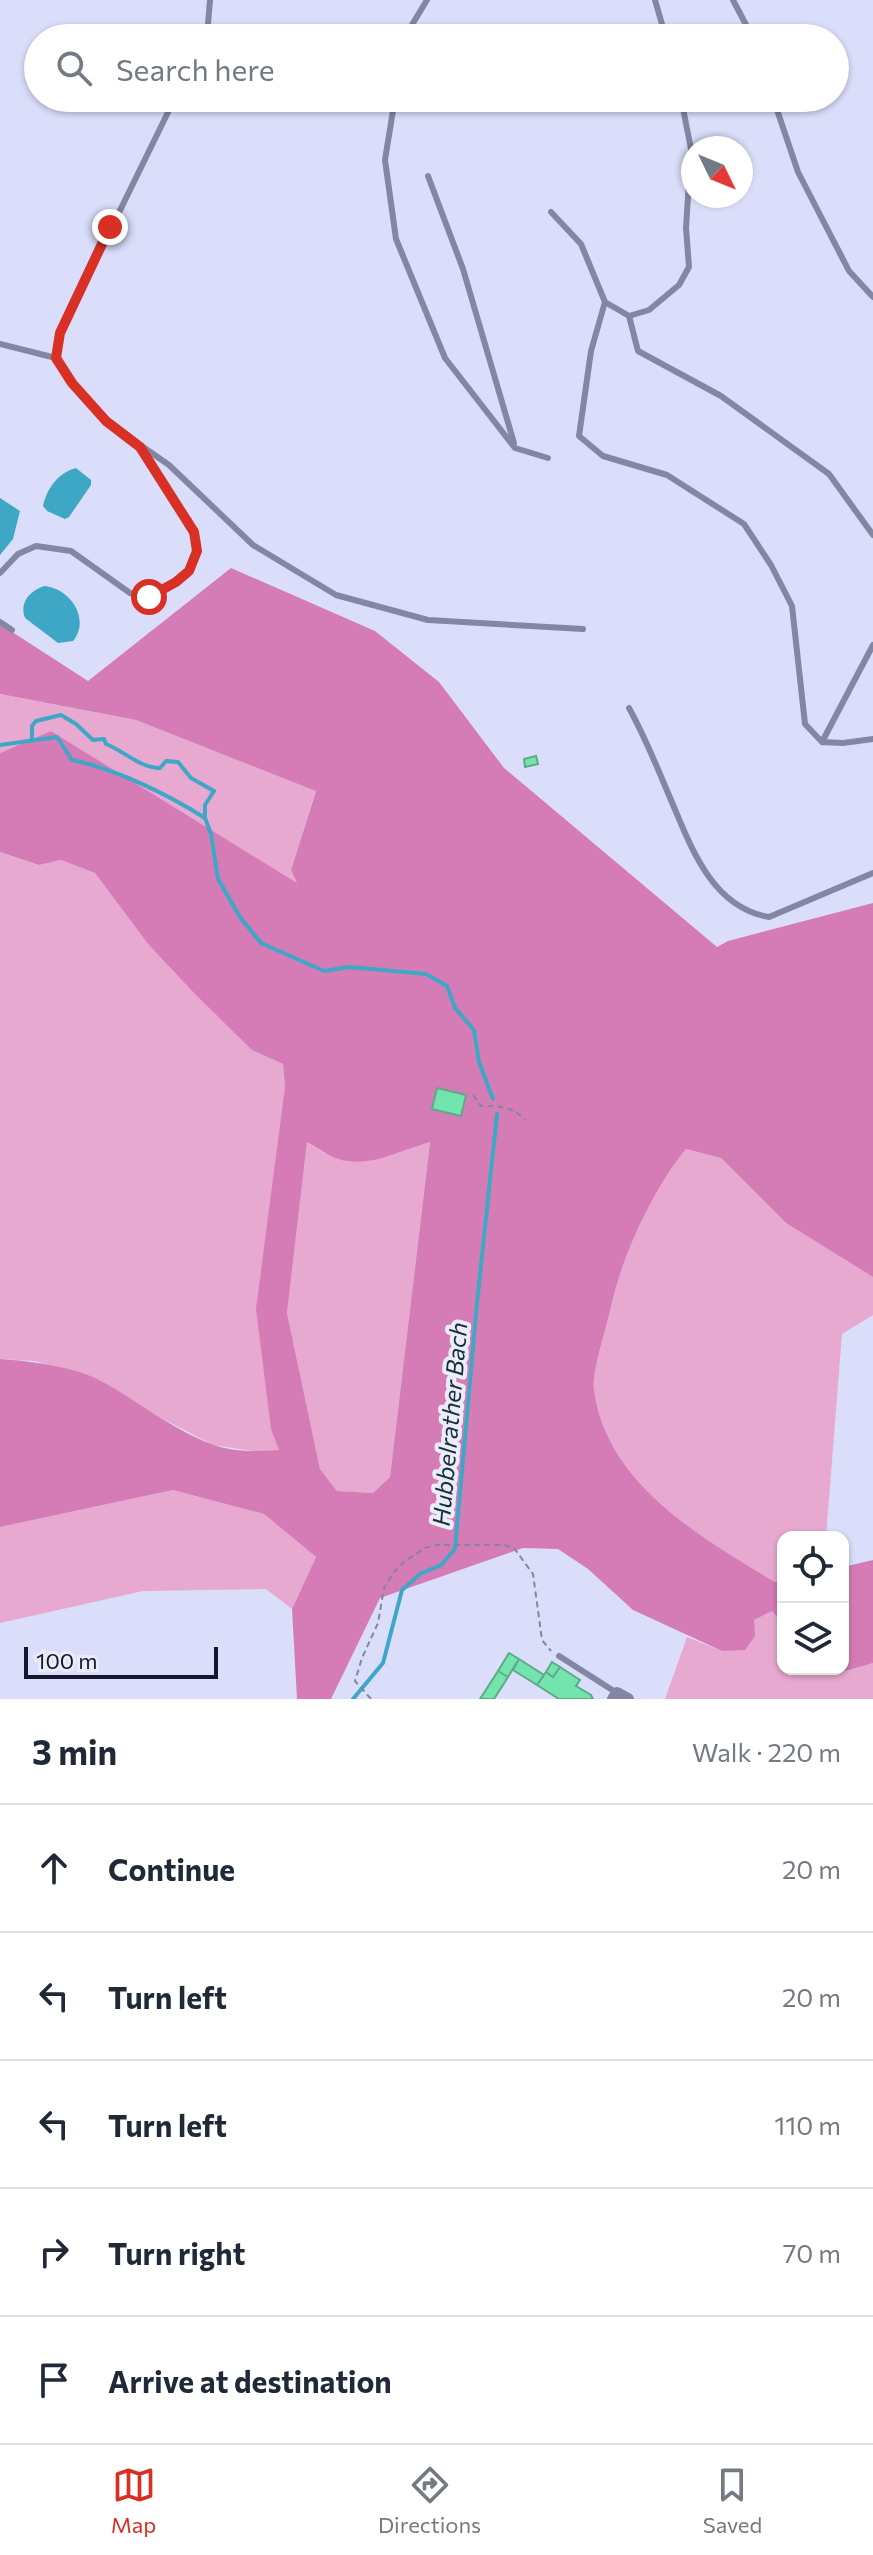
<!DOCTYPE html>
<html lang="en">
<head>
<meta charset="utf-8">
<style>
  body { margin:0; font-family:Commissioner,sans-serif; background:#f6f6f7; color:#1f2937 }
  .controls { position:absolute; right:24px; bottom:24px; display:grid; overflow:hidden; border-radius:16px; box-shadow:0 2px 6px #0004 }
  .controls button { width:72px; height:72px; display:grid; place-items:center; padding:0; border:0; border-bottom:2px solid #e0e1e3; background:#fff; color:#1f2937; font:40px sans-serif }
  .compass { position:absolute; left:681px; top:136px; width:72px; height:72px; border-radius:50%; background:#fff; box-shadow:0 2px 6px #0004; rotate:133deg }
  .scale { position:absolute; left:24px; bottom:20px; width:194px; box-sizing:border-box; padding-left:8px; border:4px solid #16172f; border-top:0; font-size:22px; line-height:28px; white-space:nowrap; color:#16172f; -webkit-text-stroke:6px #ebecfa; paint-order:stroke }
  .stop { position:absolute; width:24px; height:24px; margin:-18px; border:6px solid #d93025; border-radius:50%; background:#fff }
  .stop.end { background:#d93025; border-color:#fff; box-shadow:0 2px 8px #0008 }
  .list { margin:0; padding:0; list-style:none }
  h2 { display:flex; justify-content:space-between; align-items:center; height:104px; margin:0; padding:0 32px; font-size:34px }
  h2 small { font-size:26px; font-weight:400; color:#747a83 }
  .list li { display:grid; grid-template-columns:52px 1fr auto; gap:24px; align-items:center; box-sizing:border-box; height:128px; padding:0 32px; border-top:2px solid #e0e1e3 }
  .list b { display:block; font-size:30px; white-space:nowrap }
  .list em { font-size:26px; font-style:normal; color:#747a83 }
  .icon { flex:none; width:44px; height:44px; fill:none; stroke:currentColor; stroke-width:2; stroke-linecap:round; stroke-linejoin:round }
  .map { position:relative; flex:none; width:873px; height:1699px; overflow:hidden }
  .search { position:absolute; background:#fff; box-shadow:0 2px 6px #0004; left:24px; right:24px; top:24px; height:88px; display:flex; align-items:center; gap:20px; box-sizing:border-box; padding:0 28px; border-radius:44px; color:#747a83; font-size:30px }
  .sheet { height:744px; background:#fff }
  nav { display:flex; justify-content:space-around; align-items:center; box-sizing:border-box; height:112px; border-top:2px solid #e0e1e3; background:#fff; font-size:22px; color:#747a83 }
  nav a { display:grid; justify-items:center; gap:4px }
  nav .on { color:#d93025 }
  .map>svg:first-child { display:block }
  .green { fill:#e7a9d0 }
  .forest { fill:#d57cb6; fill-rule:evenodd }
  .water { fill:#3ea7c6 }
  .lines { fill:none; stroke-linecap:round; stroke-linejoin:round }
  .stream { stroke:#3ea7c6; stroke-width:4 }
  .building { fill:#72e5af; stroke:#5faa86; stroke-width:2 }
  .path { stroke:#8486a0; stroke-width:2; stroke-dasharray:6 4; stroke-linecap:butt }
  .service { stroke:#8487a3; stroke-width:6 }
  .minor { stroke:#8487a3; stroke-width:12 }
  .route { stroke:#d93025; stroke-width:10 }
  .labels { text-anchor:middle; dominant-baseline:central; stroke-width:8; stroke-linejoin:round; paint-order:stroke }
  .water-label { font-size:24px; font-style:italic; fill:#172e35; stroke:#ebecfa }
</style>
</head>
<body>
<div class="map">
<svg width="873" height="1699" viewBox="0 0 873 1699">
  <rect width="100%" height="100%" fill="#dbdefa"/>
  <path class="green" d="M0 694 136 720 316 790 291 870 298 884 51 731 0 753Z
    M0 852 39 865 61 860 95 873 148 944 252 1050 283 1064 285 1087 279 1451 259 1452 213 1445 148 1411 100 1380 35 1361 0 1359Z
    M430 1141 390 1477 373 1493 337 1491 320 1469 287 1313 307 1142 326 1154 388 1157Z
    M686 1149 721 1158 786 1223 873 1277V1315L842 1334 826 1537H783V1581L775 1582C701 1537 607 1485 594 1390 591 1374 607 1326 611 1307 622 1256 653 1189 686 1149Z
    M173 1490 264 1514 316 1557 292 1609 266 1589 143 1591 0 1623V1527Z
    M773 1610 783 1623V1669H835L839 1673 873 1663V1699H665L687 1637 722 1651 754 1620Z"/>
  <path class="forest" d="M231 568 375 631 439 682 504 768 717 947 728 941 873 903V1277L786 1223 721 1158 686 1149C653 1189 622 1256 611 1307 607 1326 591 1374 594 1390 607 1485 701 1537 775 1582L783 1581V1623L772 1611 754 1620 755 1636 745 1650 722 1651 633 1610 588 1569 558 1549 523 1548 380 1598 331 1699H297L292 1609 316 1557 264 1514 173 1490 0 1527V1359C30 1361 77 1367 103 1382 139 1402 172 1429 211 1444 231 1452 258 1452 279 1450L271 1429 256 1309 285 1087 283 1064 252 1050 196 995 148 944 95 873 61 860 39 865 0 852V753L51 731 297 883 291 870 316 791 136 720 0 694V624L88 681ZM307 1142C320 1149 333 1160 348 1161 377 1165 404 1149 430 1142L390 1477 373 1493 337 1491 320 1469 287 1313Z
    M873 1560V1663L839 1673 835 1669H843V1567Z"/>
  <path class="water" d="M76 468 91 480V485L69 517 65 519 47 511 43 506C47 488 58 473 76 468Z
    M0 498 20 511 13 539 0 555Z
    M44 586C70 588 91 619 73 641L58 643 25 618C19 602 30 591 44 586Z"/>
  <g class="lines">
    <path class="stream" d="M32 739V726L36 721 61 715 76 724 93 740 104 739 106 744C124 751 140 768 160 768L166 761 178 762 191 778 214 791 205 805V818
      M0 745 57 737 72 760C116 769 167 794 205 818L211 834 218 879 240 917 261 943 324 971 349 967 426 974 447 986 455 1008 474 1030 479 1062 493 1099
      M353 1699 383 1663 402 1590 420 1574 441 1565 455 1549 477 1303 497 1114"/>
  </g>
  <path class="building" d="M536 756 538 764 525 767 524 759Z
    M437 1088 466 1095 461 1116 432 1109Z
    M509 1653 519 1659 508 1677 498 1671Z
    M519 1659 544 1675 537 1685 513 1670Z
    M552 1662 560 1667 553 1677 546 1672Z
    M560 1667 580 1680 576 1686 591 1695 593 1699H559L537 1685 546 1672 553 1677Z
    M498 1671 508 1677 494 1699H480Z"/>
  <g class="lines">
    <path class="path" d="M473 1095 481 1106C498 1106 513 1106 525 1120
      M371 1699 355 1681 362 1658 378 1623 384 1588 394 1572 405 1561 425 1548 437 1545H504L514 1548 533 1574 542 1640 551 1651"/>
    <path class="service" d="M655 0 666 38
      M733 0 753 38
      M202 38 208 24 210 0
      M404 38 427 0
      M175 98 60 333 56 358 72 383 106 421 169 465 253 545 336 595 428 620 583 629
      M395 98 385 160 396 239 445 358 515 448 548 458
      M773 98 798 172 849 271 873 297
      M428 176 463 269 514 443
      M551 212 581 244 605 302 629 316 638 351 721 396 829 474 873 535
      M605 302 591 351 579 436 603 456 667 475 744 524 771 565 792 606 805 724 822 742 843 743 873 739
      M629 316 649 310 679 285 689 267 686 228 691 149 681 98
      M0 344 56 358
      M0 573 18 554 36 546 71 551 130 593 149 597 176 582 189 571 197 551 194 532 142 450
      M0 622 12 630
      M629 708C644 735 656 764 668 793 689 841 709 907 769 917L873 873
      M822 742 873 645
      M559 1656 617 1693"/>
    <path class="minor" d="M613 1699 617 1693 628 1699"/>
  </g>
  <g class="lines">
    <path class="route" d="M110 227 60 333 56 358 72 383 106 421 140 447 194 532 197 551 189 571 176 582 149 597"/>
  </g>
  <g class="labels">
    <g class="water-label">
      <text transform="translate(449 1424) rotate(-85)">Hubbelrather Bach</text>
    </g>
  </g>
</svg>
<div class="controls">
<button><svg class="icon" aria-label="locate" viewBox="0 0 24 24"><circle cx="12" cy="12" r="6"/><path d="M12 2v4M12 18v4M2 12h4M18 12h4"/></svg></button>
<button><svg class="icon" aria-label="layers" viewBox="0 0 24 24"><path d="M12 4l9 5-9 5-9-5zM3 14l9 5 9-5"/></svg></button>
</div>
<svg class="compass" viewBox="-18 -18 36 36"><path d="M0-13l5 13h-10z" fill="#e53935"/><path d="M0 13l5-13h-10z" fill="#747a83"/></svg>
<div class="scale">100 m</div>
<div class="stop" style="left:149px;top:597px"></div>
<div class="stop end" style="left:110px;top:227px"></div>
<div class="search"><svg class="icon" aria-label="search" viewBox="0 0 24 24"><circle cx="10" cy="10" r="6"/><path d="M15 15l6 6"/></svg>Search here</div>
</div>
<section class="sheet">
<h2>3 min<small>Walk · 220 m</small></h2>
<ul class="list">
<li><svg class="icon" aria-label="ahead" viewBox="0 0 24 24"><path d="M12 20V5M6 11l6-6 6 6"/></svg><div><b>Continue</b></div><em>20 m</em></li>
<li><svg class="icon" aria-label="left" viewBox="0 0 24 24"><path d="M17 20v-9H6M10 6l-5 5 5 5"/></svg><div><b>Turn left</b></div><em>20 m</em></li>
<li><svg class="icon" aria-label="left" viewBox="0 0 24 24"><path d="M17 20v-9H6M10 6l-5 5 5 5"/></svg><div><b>Turn left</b></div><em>110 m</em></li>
<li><svg class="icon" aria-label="right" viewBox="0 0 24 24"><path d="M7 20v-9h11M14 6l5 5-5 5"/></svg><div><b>Turn right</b></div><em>70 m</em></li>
<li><svg class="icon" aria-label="arrive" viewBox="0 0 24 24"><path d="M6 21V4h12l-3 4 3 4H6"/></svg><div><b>Arrive at destination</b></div></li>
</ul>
</section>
<nav>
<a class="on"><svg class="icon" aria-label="map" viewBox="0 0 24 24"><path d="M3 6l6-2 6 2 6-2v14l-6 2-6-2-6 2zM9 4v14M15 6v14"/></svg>Map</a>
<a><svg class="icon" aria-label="directions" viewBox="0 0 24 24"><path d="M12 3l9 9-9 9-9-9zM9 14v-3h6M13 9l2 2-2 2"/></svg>Directions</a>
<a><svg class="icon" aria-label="saved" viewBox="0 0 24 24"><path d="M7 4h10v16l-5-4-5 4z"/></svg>Saved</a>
</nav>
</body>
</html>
